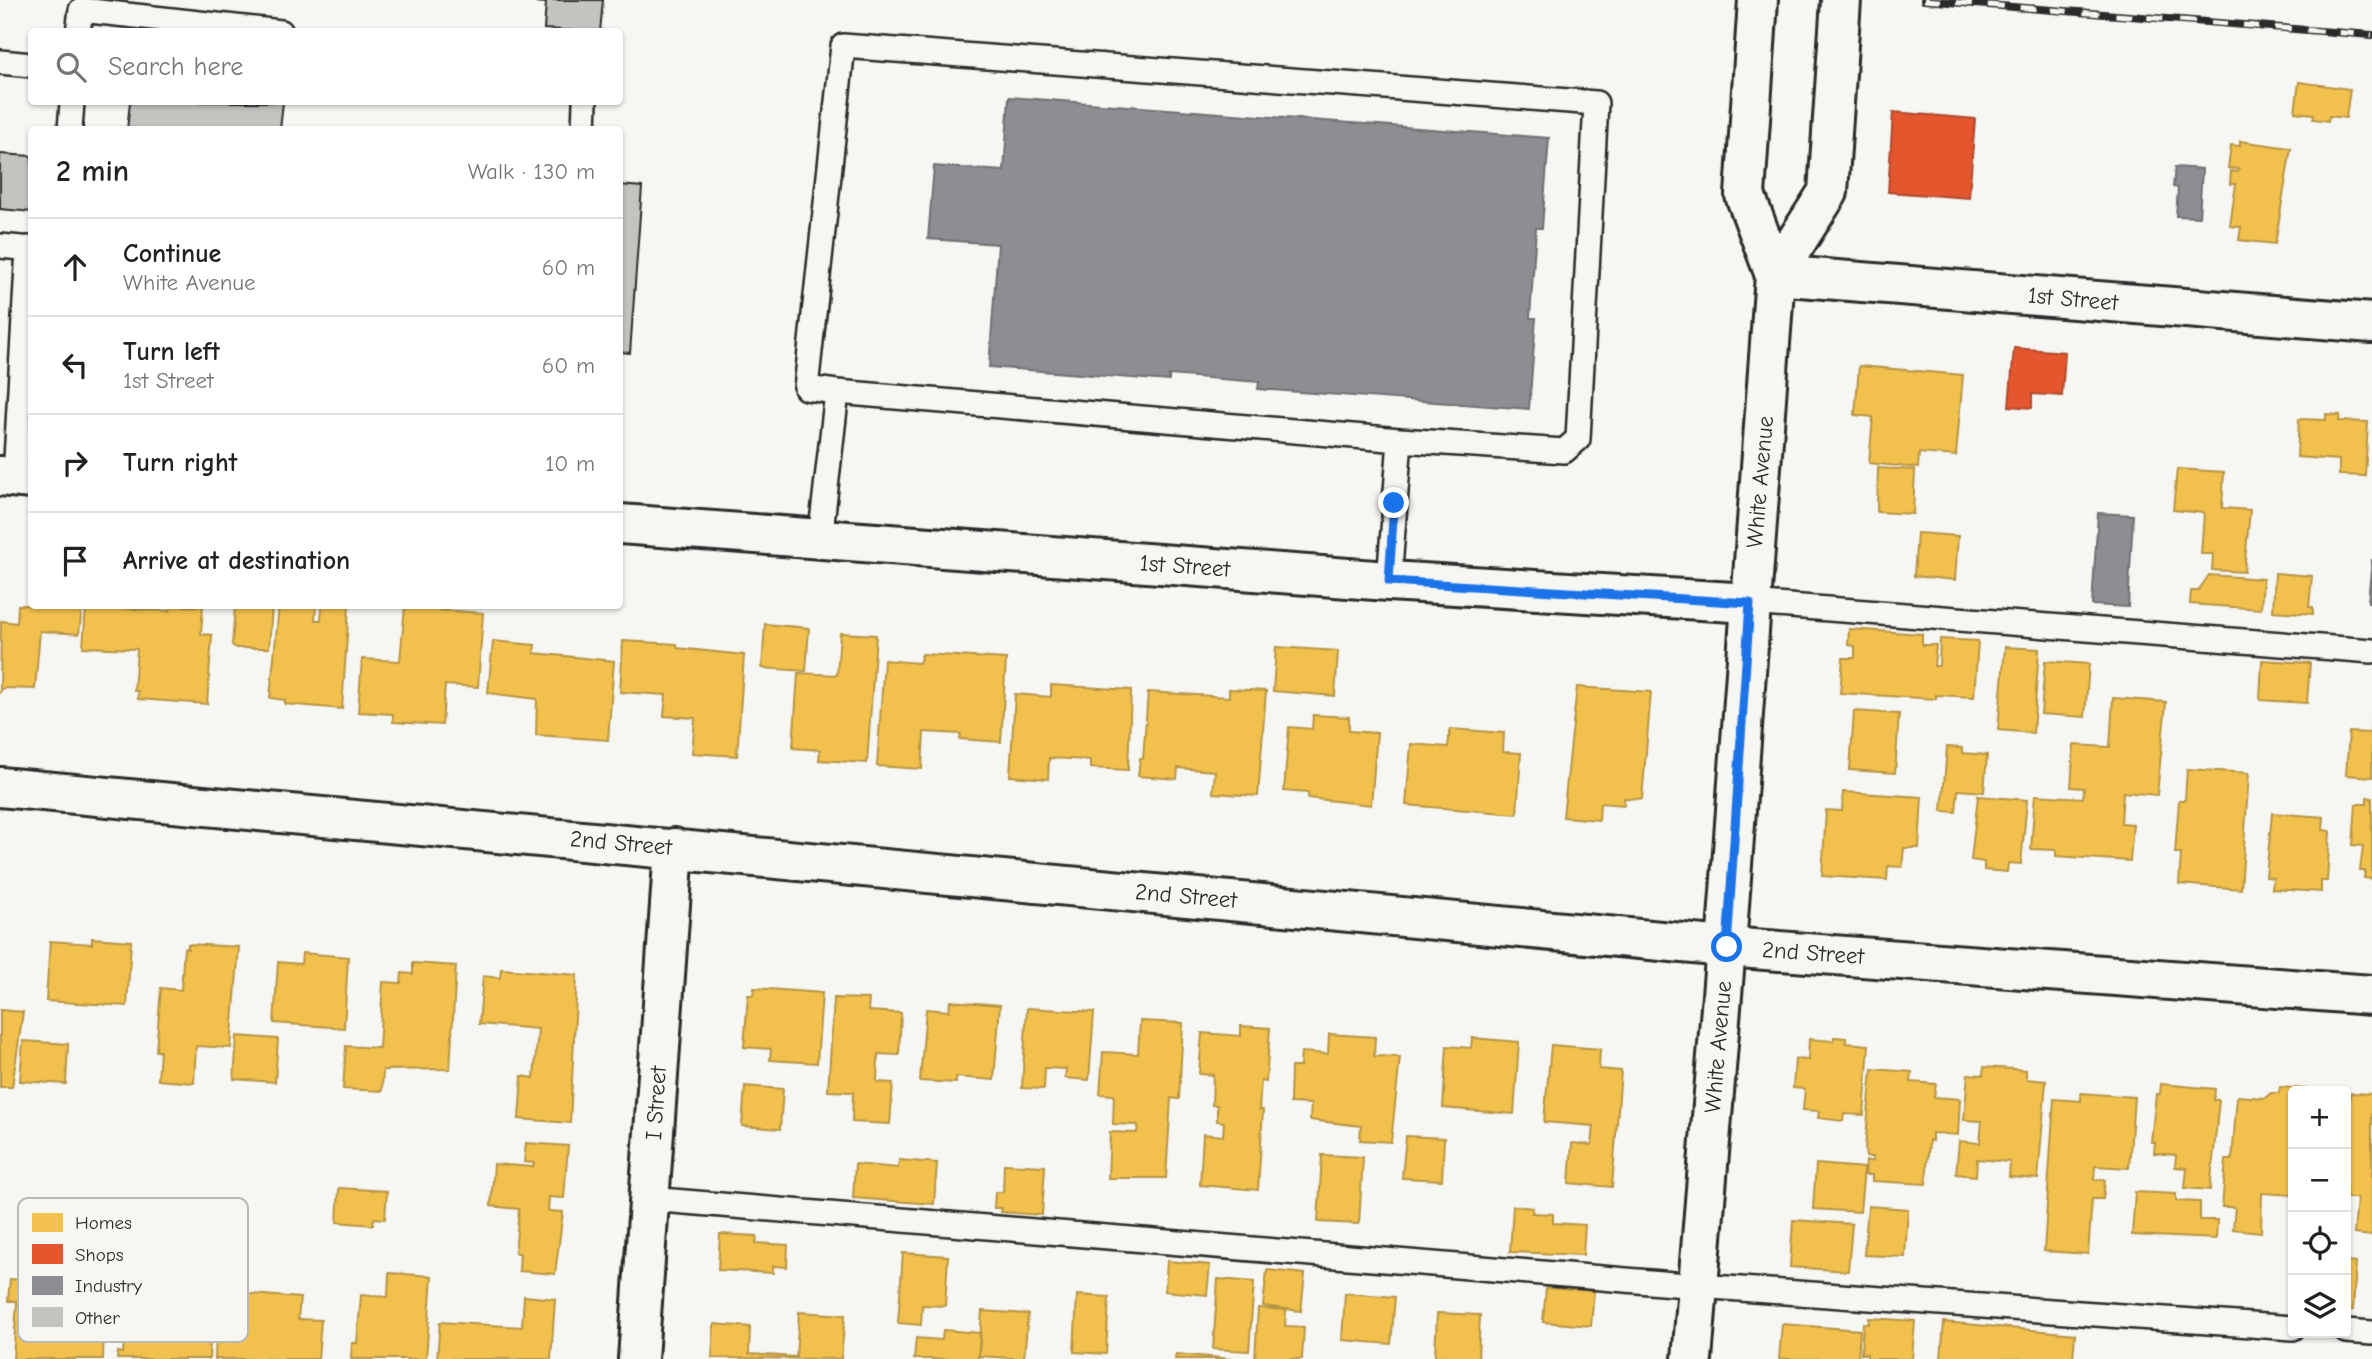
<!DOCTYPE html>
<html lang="en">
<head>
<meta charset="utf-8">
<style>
  body { margin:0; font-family:"Comic Neue",sans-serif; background:#f2f2f2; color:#222 }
  .controls { position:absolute; right:21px; bottom:21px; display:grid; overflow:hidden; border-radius:7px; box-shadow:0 2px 5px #0004 }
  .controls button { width:63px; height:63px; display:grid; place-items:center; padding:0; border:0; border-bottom:2px solid #e0e0e0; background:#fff; color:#222; font:35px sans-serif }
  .stop { position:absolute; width:21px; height:21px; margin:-16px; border:5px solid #1a73e8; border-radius:50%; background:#fff }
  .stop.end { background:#1a73e8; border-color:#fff; box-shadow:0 2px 7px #0008 }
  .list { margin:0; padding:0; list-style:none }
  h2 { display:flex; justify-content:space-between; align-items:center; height:91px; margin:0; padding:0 28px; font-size:30px }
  h2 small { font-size:23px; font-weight:400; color:#767676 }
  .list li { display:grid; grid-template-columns:46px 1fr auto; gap:21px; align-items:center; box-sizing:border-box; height:98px; padding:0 28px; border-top:2px solid #e0e0e0 }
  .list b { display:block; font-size:26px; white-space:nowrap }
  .list p { margin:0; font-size:23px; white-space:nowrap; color:#767676 }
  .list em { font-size:23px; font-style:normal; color:#767676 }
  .icon { flex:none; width:38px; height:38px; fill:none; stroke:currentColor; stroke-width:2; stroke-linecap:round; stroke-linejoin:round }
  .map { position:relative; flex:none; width:2372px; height:1359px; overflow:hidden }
  .search { position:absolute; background:#fff; box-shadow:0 2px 5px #0004; left:28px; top:28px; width:595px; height:77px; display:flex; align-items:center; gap:18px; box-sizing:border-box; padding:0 24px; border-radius:7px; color:#767676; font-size:26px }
  .panel { position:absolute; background:#fff; box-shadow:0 2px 5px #0004; left:28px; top:126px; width:595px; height:483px; border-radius:7px }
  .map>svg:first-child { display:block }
  .homes { fill:#f2c14e; stroke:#b69444; stroke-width:2 }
  .shops { fill:#e4572e; stroke:#ac4a2d; stroke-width:2 }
  .industry { fill:#8d8d92; stroke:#707073; stroke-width:2 }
  .building { fill:#c3c3c0; stroke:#2b2b2b; stroke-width:2 }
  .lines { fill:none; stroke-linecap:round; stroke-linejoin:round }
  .lane-casing { stroke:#2b2b2b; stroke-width:28 }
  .street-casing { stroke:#2b2b2b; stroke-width:44 }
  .secondary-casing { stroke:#2b2b2b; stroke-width:44 }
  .lane { stroke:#f6f6f2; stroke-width:23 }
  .street { stroke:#f6f6f2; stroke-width:38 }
  .secondary { stroke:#f6f6f2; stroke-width:38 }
  .rail-casing { stroke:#2b2b2b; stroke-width:8 }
  .rail { stroke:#f6f6f2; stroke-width:5; stroke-dasharray:16; stroke-linecap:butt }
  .route { stroke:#1a73e8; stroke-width:9 }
  .labels { text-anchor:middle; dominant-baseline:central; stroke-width:7; stroke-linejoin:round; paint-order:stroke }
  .street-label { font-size:23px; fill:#2b2b2b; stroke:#f6f6f2 }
  .key { fill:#f6f6f2; stroke:#b9b9b6; stroke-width:2 }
  .key-label { font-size:19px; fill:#2b2b2b }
</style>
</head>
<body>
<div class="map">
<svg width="2372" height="1359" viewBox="0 0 2372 1359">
  <rect width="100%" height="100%" fill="#f6f6f2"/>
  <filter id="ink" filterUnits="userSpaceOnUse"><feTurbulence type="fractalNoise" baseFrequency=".0143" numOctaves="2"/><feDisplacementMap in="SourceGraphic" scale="14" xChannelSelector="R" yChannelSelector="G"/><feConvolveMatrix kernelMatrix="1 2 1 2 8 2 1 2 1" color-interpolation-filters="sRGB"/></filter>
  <g filter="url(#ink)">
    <path class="homes" d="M2299 82 2350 89 2346 118 2329 116 2328 121 2313 119 2314 114 2295 112Z
      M2240 141 2291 148 2275 244 2239 240 2241 227 2230 226 2236 184H2230L2231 171 2238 172 2239 169 2228 168 2231 145 2240 146Z
      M1859 366 1963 375 1956 456 1919 453 1918 468 1869 463 1873 417 1855 415Z
      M2326 414 2340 415 2339 421 2368 422 2365 476 2339 475V460L2297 457 2299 419 2326 420Z
      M1878 468 1915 470 1913 514 1877 512Z
      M2177 469 2224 472 2222 508 2250 510 2244 572 2212 570 2213 554H2201L2204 513 2173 510Z
      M1917 533 1958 536 1955 580 1914 576Z
      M2275 573 2312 576 2309 607H2313V614L2273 611Z
      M2209 575 2263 579 2261 609 2190 604 2191 591H2198Z
      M18 605 82 606 79 634 40 631 35 689 3 688 0 692 1 621 17 623Z
      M86 606 170 611 171 606H203L201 634 212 635 207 704 138 699V691H134L137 649 83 647Z
      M235 606H272L269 648H236L232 645Z
      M279 606H316L315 620H321L322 606H349L342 709 285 704V700L270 698Z
      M405 606H441L440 610 483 613 478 687 445 685 442 725 393 722V714L358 712 362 659 400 661Z
      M765 624 809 628 806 671 762 668Z
      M1849 629 1922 634V645H1936L1934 666H1939L1940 639 1978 641 1974 697 1936 695V699L1840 693 1843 658H1855V646L1848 645Z
      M840 633 876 635 867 763 819 760 820 750 793 748 798 673 837 675Z
      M493 641 535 645 534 653 614 661 608 740 536 735 537 699 488 693Z
      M623 641 677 644V648L744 655 737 756 692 753 695 718 664 716 666 695 620 692Z
      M1276 647 1338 651 1335 696 1273 691Z
      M2005 647 2039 649 2033 733 1998 730Z
      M922 654 1006 659 1001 742 960 739 961 734 924 732 922 769 877 766 884 660 919 663Z
      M2262 660 2310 663 2307 703 2260 700Z
      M2045 661 2089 664 2085 717 2041 714Z
      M1051 685 1131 690 1128 770 1090 768V760L1049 758 1048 779 1010 776 1015 694 1051 697Z
      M1577 687 1651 692 1642 799 1624 798V805L1600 803 1599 820 1563 817Z
      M1229 689 1266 691 1258 796 1213 793 1215 771 1178 768 1177 779 1138 776 1140 758 1143 759 1148 692 1229 697Z
      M2113 698 2166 702 2157 795 2123 792 2121 823 2133 824 2130 861 2056 856V850L2031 849 2035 795 2083 798 2084 788 2071 787 2074 745 2110 747Z
      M1854 711 1899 714 1895 773 1850 770Z
      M2372 713V777L2346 775 2349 732 2370 733Z
      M1313 715 1349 717V731L1377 733 1371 805 1308 798V793L1284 791 1289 727 1312 729Z
      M1450 729 1504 733 1503 752 1521 753 1517 814 1406 805 1411 744 1448 747Z
      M1947 747 1962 748V753L1987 755 1984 792 1958 790 1956 812 1942 811Z
      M2187 769 2249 773 2241 889 2179 884 2181 853H2175L2179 800H2185Z
      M1843 792 1922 797 1919 848H1904L1902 867 1888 866 1887 880 1822 876 1826 810 1842 811Z
      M1978 796 2027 800 2021 864 2008 863 2007 872 1984 870V862L1971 860Z
      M2367 797 2372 798V879L2364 878 2365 871H2360L2363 846 2353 845 2356 804H2367Z
      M2272 813 2324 817 2323 830 2330 831 2327 881H2321V892L2272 889 2273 878 2266 877Z
      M92 938 131 941 127 1006 46 1001 50 941 92 944Z
      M188 944 239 947 231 1048 196 1046 194 1083 158 1080 160 1051H156L161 988 181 990 184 948 188 949Z
      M302 953 348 957 344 1028 274 1023 278 962 301 964Z
      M413 963 456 966 450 1069 383 1070 382 1091 343 1089 346 1046 379 1048 383 982 401 983 402 973 413 974Z
      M501 969 577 975 570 1123 519 1119 522 1076 534 1078 538 1029 479 1024 483 976 500 978Z
      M754 988 822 993 817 1063 770 1060 771 1049 744 1047 748 995H753Z
      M834 998 869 999 868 1011 901 1013 899 1055 878 1054 877 1082 893 1083 890 1124 852 1122 853 1092 828 1091Z
      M950 1001 1000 1005 994 1080 956 1077V1083L920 1081 926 1009 949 1011Z
      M1027 1008 1094 1012 1089 1080 1065 1078 1066 1069 1045 1068 1044 1089 1022 1088Z
      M0 1010 23 1012 12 1087H0Z
      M1140 1021 1183 1023 1179 1099 1171 1098 1166 1178H1108L1110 1132 1137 1133 1138 1125 1113 1124 1114 1095 1100 1094 1103 1052 1138 1054Z
      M1241 1026 1270 1028 1266 1082 1261 1081 1259 1110H1263L1258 1190 1200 1185 1203 1134 1223 1136 1224 1122 1217 1121V1105H1212L1213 1075 1199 1074 1202 1033 1241 1036Z
      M1329 1034 1375 1037 1374 1056 1400 1057 1391 1142 1360 1140 1361 1126 1310 1120 1311 1104 1290 1103 1291 1067H1300L1301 1052 1328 1054Z
      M237 1036 278 1039 275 1082 234 1079Z
      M1834 1037 1846 1038V1043L1869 1045 1864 1115 1844 1114 1843 1121 1818 1118 1819 1111 1803 1110 1805 1089 1793 1088 1795 1059 1808 1060 1809 1039 1833 1041Z
      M1472 1038 1519 1042 1514 1114 1443 1108 1447 1046 1471 1048Z
      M23 1041 68 1044 66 1084 20 1081Z
      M1551 1045 1600 1049 1599 1069 1621 1071 1612 1187 1569 1183 1572 1143 1592 1145 1594 1126 1544 1122Z
      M1984 1067 2026 1070V1079L2046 1081 2038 1179 2009 1177 2010 1162 1977 1159 1976 1176 1956 1174 1959 1141 1980 1143 1982 1121 1964 1120 1968 1074 1983 1075Z
      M1872 1069 1912 1072 1911 1082 1936 1084 1934 1097 1960 1099 1958 1135 1932 1133V1141L1929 1140 1926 1184 1872 1181V1175H1865L1866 1161H1873V1157H1866L1865 1149Z
      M2161 1084 2215 1089 2214 1100H2219L2210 1190 2185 1188 2187 1168 2175 1167 2176 1155 2154 1153 2155 1142H2151L2156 1094H2160Z
      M745 1086 783 1089 780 1129 742 1126Z
      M2280 1087 2317 1090 2293 1091V1195L2262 1193 2261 1232 2233 1229 2235 1207H2222L2226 1160H2232L2237 1096 2265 1098 2271 1093H2279Z
      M2081 1093 2134 1097 2129 1168 2095 1166 2094 1180H2105L2103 1199H2092L2088 1254 2044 1251 2054 1099 2081 1101Z
      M2350 1093 2372 1094V1236L2354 1234 2357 1198H2346V1102L2350 1103Z
      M1406 1136 1444 1138 1442 1180 1402 1178Z
      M526 1143 568 1146 564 1198 549 1197 548 1211 563 1212 555 1274 519 1271 520 1253H515L519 1209 491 1206 494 1164 533 1167 534 1163 524 1162Z
      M1322 1155 1363 1157 1359 1224 1318 1222Z
      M899 1160 937 1163 934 1204 853 1198 855 1164 898 1168Z
      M1004 1164 1045 1166 1042 1215 1001 1212 1002 1208H994L995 1192H1003Z
      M1816 1164 1864 1168 1860 1212 1813 1209Z
      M339 1188 387 1191 385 1219 374 1218 373 1225 337 1222Z
      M2135 1192 2176 1194V1201L2200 1202V1220H2217L2216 1239 2132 1235Z
      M1513 1206 1533 1208 1532 1213 1553 1214V1223L1585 1225 1583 1255 1510 1252Z
      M1868 1206 1908 1209 1905 1257 1864 1255Z
      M1793 1220 1852 1224 1848 1271 1790 1267Z
      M720 1234 757 1236 756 1243 788 1245 787 1267 773 1266V1273L718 1270Z
      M903 1253 948 1256 945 1306 922 1305 921 1325 898 1323Z
      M1167 1261 1210 1265 1207 1295 1165 1291Z
      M2346 1262 2356 1263 2353 1310H2346Z
      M1267 1270 1305 1274 1301 1311 1263 1306Z
      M389 1273 432 1276 426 1359H351L352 1343H357L361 1295 388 1297Z
      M10 1279 51 1282 49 1308 44 1307 43 1317 52 1318V1324L104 1328 103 1359H13L17 1301H8Z
      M1218 1279 1254 1282 1249 1351 1213 1349Z
      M1546 1288 1594 1291 1591 1326 1543 1322Z
      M229 1292 300 1298 298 1319 321 1320 318 1359H215L216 1332H225Z
      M1345 1293 1395 1297 1391 1344 1342 1340Z
      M1077 1295 1109 1297 1106 1354 1074 1352Z
      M524 1296 555 1299 551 1359H437L440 1322 522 1327Z
      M1258 1308 1286 1310 1285 1326 1304 1327 1302 1359H1255Z
      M982 1311 1028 1314 1024 1359 979 1356Z
      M799 1312 845 1315 841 1359 712 1358 714 1324 750 1327 749 1354 796 1357Z
      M1437 1313 1480 1315 1478 1359 1435 1356Z
      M145 1316 211 1323 209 1359H117L118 1352 123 1353 125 1329 144 1331Z
      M1869 1318 1915 1321 1912 1359H1867V1354H1861L1863 1323 1869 1324Z
      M1944 1322 2075 1334 2073 1359H1941Z
      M1782 1324 1860 1330 1858 1359H1779Z
      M943 1330 980 1333 978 1359H914L916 1338 942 1340Z
      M1176 1354 1232 1359H1175Z"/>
    <path class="shops" d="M1893 112 1975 119 1969 198 1888 192Z
      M2014 348 2065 352 2062 396 2032 394V408L2009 406Z"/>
    <path class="industry" d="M1009 97 1549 138 1542 228H1536L1530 318H1536L1529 409 1258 389 1259 382 1169 375V381L989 367 998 244 928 239 934 166 1004 171Z
      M2175 167 2202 169 2199 217 2176 216 2178 188 2173 187Z
      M2098 513 2133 515 2128 607 2092 605Z
      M2372 559V603L2368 602Z"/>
    <path class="building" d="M510 0H603L600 32 544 29 546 3Z
      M130 102H283L280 130H127Z
      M0 154 32 156V212L0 209Z
      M620 185 642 187 630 353 620 352Z"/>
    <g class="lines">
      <g class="lane-casing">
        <path id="lane" d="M78 32 81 10 281 32
          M0 62 32 65
          M70 130 72 102
          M584 130 585 102
          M0 246 32 249
          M837 392 806 388 843 46 1596 103 1578 439 1564 451 1400 440
          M15 477 28 248
          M820 540 837 392 1400 440 1389 581
          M1750 603 2372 651
          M649 1199 1698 1286 2293 1328
          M2346 1331 2372 1333"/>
      </g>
      <g class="street-casing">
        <path id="street" d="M1775 275 2372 323
          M0 476 32 479
          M620 524 1389 581 1750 603
          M0 787 1726 947 2372 995
          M638 1359 674 848"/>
      </g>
      <g class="secondary-casing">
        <path id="secondary" d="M1775 275 1828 192 1841 0
          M1692 1359 1726 947 1775 275 1745 195 1758 0"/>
      </g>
      <use href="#lane" class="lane"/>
      <use href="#street" class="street"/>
      <use href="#secondary" class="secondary"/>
      <g class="rail-casing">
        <path id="rail" d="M1924 0 2372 35"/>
      </g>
      <use href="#rail" class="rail"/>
    </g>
  </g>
  <g class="lines" filter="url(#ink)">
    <path class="route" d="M1394 503 1389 581 1750 603 1727 947"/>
  </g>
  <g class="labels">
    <g class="street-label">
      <text transform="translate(2073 299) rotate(5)">1st Street</text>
      <text transform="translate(1760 482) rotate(-85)">White Avenue</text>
      <text transform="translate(1185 566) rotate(4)">1st Street</text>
      <text transform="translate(621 843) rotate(5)">2nd Street</text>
      <text transform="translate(1186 896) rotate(5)">2nd Street</text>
      <text transform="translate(1813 953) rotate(4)">2nd Street</text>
      <text transform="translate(1718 1047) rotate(-85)">White Avenue</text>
      <text transform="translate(656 1103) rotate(-86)">I Street</text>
    </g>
  </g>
  <rect x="18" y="1198" width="230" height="144" rx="10" class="key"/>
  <rect x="32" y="1213" width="31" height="19" fill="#f2c14e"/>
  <rect x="32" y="1244" width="31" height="20" fill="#e4572e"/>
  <rect x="32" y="1276" width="31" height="19" fill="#8d8d92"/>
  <rect x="32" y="1307" width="31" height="20" fill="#c3c3c0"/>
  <g class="key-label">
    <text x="75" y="1229">Homes</text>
    <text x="75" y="1261">Shops</text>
    <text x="75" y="1292">Industry</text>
    <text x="75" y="1324">Other</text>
  </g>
</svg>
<div class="controls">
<button>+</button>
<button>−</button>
<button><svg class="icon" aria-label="locate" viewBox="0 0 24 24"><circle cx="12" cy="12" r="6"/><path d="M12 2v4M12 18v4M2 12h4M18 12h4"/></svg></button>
<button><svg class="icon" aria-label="layers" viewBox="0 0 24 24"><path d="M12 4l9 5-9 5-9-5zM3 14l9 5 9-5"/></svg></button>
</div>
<div class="stop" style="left:1727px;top:947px"></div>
<div class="stop end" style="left:1394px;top:503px"></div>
<div class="search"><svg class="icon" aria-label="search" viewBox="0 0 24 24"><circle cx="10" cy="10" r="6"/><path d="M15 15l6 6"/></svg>Search here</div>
<section class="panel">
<h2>2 min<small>Walk · 130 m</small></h2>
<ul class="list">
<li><svg class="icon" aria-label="ahead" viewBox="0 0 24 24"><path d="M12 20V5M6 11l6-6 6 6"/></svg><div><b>Continue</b><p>White Avenue</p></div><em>60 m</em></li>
<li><svg class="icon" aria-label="left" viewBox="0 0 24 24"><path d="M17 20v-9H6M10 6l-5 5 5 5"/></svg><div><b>Turn left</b><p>1st Street</p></div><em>60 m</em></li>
<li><svg class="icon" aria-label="right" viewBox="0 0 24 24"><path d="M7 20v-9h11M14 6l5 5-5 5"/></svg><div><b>Turn right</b></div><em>10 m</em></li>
<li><svg class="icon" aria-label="arrive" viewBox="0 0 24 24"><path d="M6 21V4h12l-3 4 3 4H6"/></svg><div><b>Arrive at destination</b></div></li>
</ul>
</section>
</div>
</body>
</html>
